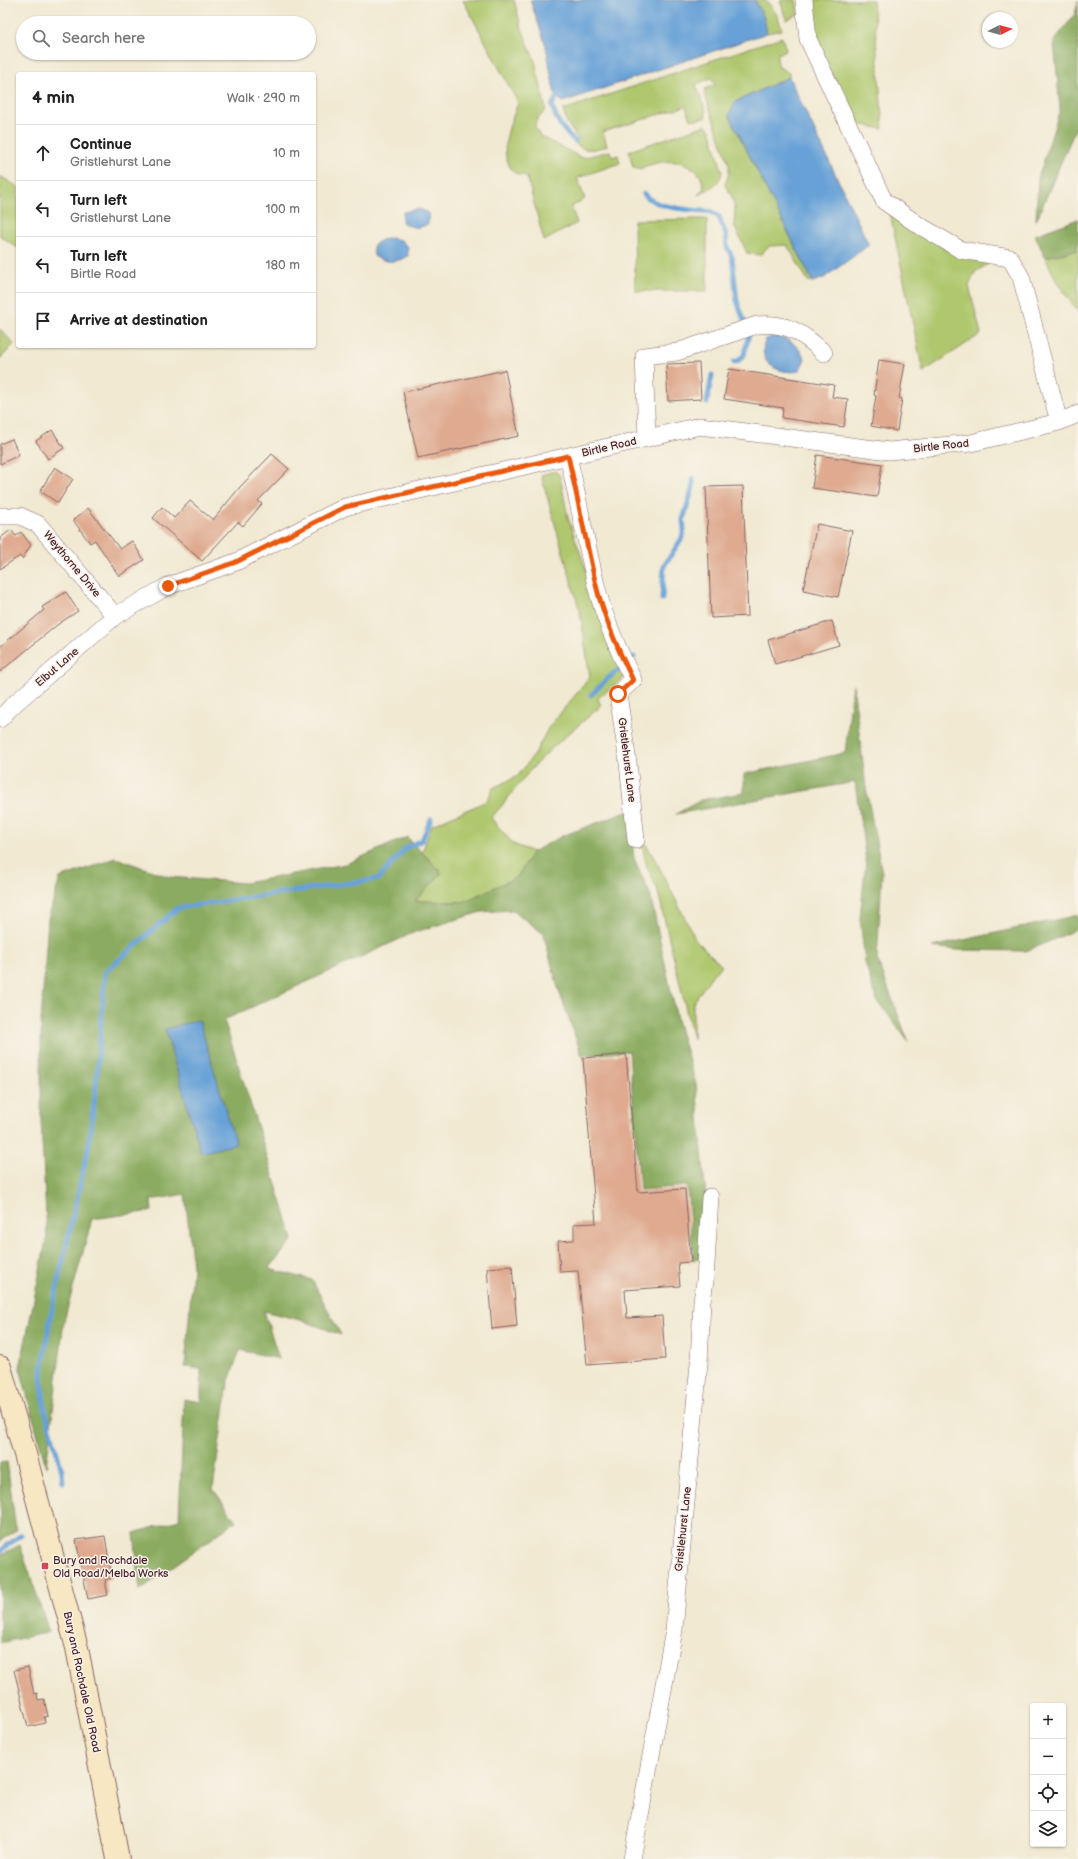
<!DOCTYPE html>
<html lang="en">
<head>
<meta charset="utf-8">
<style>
  body { margin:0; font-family:"Balsamiq Sans",sans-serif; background:#f2f2f2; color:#222 }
  .controls { position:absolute; right:12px; bottom:12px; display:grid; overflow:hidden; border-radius:4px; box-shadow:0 1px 3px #0004 }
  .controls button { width:36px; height:36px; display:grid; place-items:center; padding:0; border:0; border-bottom:1px solid #e0e0e0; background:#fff; color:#222; font:20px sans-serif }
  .compass { position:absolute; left:982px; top:12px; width:36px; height:36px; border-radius:50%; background:#fff; box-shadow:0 1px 3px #0004; rotate:84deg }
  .stop { position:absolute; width:12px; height:12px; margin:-9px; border:3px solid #ea580c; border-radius:50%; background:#fff }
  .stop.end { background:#ea580c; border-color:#fff; box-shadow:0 1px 4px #0008 }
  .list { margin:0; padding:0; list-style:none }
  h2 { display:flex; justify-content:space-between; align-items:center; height:52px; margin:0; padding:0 16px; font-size:17px }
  h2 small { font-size:13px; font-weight:400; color:#767676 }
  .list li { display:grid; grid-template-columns:26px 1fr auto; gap:12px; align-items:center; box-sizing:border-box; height:56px; padding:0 16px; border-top:1px solid #e0e0e0 }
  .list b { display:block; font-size:15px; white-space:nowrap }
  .list p { margin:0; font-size:13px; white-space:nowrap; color:#767676 }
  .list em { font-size:13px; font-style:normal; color:#767676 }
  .icon { flex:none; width:22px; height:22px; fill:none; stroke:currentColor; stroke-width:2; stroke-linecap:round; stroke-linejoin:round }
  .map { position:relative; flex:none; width:1078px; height:1859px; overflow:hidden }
  .search { position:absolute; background:#fff; box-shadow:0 1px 3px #0004; left:16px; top:16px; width:300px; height:44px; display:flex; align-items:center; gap:10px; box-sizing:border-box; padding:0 14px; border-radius:22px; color:#767676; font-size:15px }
  .panel { position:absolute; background:#fff; box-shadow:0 1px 3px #0004; left:16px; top:72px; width:300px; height:276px; border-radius:4px }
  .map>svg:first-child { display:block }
  .green { fill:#afc86e; stroke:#7c744c }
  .forest { fill:#8bac61; stroke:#6a6646 }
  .water { fill:#68a1d7; stroke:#596081 }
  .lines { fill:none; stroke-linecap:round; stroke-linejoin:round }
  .stream { stroke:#68a1d7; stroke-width:5 }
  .building { fill:#dfaa90 }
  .minor-casing { stroke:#846665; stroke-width:18 }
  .secondary-casing { stroke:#846665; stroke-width:24 }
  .minor { stroke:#fff; stroke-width:17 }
  .secondary { stroke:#f7e8c3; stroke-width:22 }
  .route { stroke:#ea580c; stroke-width:5 }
  .poi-dot { fill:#d1495b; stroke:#f7f3e8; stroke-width:1.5 }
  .labels { text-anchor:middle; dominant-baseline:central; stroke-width:3; stroke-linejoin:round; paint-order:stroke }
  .street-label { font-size:11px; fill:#4a1f2b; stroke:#f7f3e8 }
  .poi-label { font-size:11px; fill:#4a1f2b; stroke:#f7f3e8; text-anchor:start }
</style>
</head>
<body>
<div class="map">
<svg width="1078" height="1859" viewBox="0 0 1078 1859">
  <rect width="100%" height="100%" fill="#f7f3e8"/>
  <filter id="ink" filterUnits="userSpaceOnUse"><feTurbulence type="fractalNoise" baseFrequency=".025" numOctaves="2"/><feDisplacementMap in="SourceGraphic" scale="8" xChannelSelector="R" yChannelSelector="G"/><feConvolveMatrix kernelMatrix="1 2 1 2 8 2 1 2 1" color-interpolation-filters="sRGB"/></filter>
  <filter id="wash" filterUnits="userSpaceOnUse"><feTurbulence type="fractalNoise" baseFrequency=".012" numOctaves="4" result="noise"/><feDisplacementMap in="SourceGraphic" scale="16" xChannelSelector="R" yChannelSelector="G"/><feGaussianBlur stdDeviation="0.9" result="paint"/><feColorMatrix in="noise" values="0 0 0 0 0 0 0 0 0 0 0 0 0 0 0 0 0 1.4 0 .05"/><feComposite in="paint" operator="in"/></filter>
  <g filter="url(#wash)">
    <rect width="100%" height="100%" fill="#f1e9d2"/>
    <path class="green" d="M463 0H514L522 29 535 61 546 110 536 121 535 128 540 136 582 158 610 151 612 157 618 155 620 163 577 178 585 199 571 207 577 223 544 241 527 177C524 175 518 175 515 173 495 155 511 123 518 103Z
      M755 0H765C776 11 778 15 782 30L767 33 764 18Z
      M780 0H796L798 14 786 20Z
      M808 0H873L883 129 852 123 813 37Z
      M782 37 786 50 778 54 777 60 779 67 789 73V77L735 102 729 115 813 282 808 281 787 245 769 246 760 255 747 253 734 225 735 209 732 197 725 185 729 173V164L705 95V89L715 85 712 78 696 84 706 112 705 118 690 120 686 106 603 132 607 146C594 149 586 153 575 143L578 139 567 123 563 110Z
      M706 125 710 129 722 171C721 184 709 189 698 195L704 188C703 184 702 179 700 176 687 156 658 160 640 169L633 167 629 151Z
      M0 176 18 187V248L0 236Z
      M889 208 958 253 988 264 975 272 969 286 981 334 923 372Z
      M707 219V291H635L634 220Z
      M1078 250V312L1057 282 1045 257Z
      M0 329 14 344 0 359Z
      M556 471 560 477 568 518 624 678 598 698 601 706C579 725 556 743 536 764 520 781 507 801 491 818L513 844 533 852 517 877 463 902 415 901 442 873 422 852 432 825 487 801 493 788 518 776 535 753 549 727 590 677 580 612 541 475Z
      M639 832 657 863 696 940 722 966 713 974 693 1003V1039L657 888 647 867Z"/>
    <path class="forest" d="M1078 1V123L1036 221 1038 179 1060 109 1054 41 1075 14Z
      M1078 219V250L1045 257 1035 235Z
      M853 684 866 787 882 873 877 959 908 1041 876 999 865 962 860 918 866 861 855 782 676 814 701 800 744 793V774L845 753Z
      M629 811 634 858 650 894 678 1024 696 1084 706 1197 701 1259 693 1260 687 1186 640 1190 629 1051 582 1056 558 988 543 933 512 910 481 912 415 932 224 1020 293 1239 269 1269 312 1280 341 1335 304 1321 264 1311 279 1359 240 1350 228 1383 213 1489 236 1521 140 1590 134 1533 179 1520 184 1399 201 1402V1369L185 1367 193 1268 185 1194 151 1200 152 1211 92 1219 64 1321 46 1467 20 1368 47 1236 41 1120V1023L48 919 60 878 116 858 169 877 245 883 346 864 407 837 442 873 415 901 463 902 517 877 533 852 562 836Z
      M1078 915V928L1060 937 1026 951 957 950 932 947Z
      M7 1462 16 1530 0 1542V1463Z
      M20 1545 49 1632 0 1643V1555Z"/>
    <path class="water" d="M530 0H755L764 18 767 33 563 102 559 99 554 91 546 46Z
      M789 77 869 245 824 278 813 282 729 115 735 102Z
      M417 209 423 210 429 214 428 224C419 229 411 228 402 222L403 212Z
      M390 238 401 240 408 247V256C396 263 385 263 374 256L373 246 381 240Z
      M775 336C790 340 799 345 805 359L799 371C779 375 755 363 766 339Z
      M199 1020 236 1144 201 1153 165 1029Z"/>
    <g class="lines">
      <path class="stream" d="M557 96 552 106C556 121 563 131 575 141
        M644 194C657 210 692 209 712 212L719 217 726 235 727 247 732 257 737 301 749 334 744 355 738 361 734 362
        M707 403 712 375
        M662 599 664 566 682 538 684 530 683 520 693 487V478
        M591 695 606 680 634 657
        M63 1482 62 1471 45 1410 41 1377 50 1319 88 1149 96 1087 105 972 178 908 378 879 406 848 422 840 431 819
        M0 1551 21 1535"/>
    </g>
    <g id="blocks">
      <path class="building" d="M879 360 905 364 899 398 902 399 897 431 871 426 876 396 874 395Z
        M699 363 701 399 668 401 666 364Z
        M729 369 834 385 832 397 848 399 844 427 782 418 783 408 724 399Z
        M505 370 519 436 418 458 403 392Z
        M52 430 64 448 48 459 36 441Z
        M12 439 19 455 0 464V444Z
        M272 454 289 469 258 501 262 504 243 526 238 522 202 561 153 518 162 507 174 518 190 501 213 520 240 487Z
        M817 455 882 464 877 497 812 488Z
        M55 467 73 479 58 503 40 491Z
        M743 486 748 616 711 618 706 487Z
        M88 508 120 549 132 541 144 560 119 576 95 540 90 543 73 520Z
        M817 524 852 531 838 597 803 590Z
        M11 530 16 536 21 532 31 545 22 559 20 556 0 569V538Z
        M66 592 78 611 57 625 0 672V647L44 610 42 607Z
        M832 621 839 645 775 664 768 640Z
        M626 1054 638 1192 685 1189 691 1262 678 1263 680 1286 625 1290 627 1318 662 1316 665 1359 587 1365 578 1271 560 1272 558 1241 574 1240V1224L596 1223 583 1058Z
        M512 1266 517 1326 492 1329 487 1268Z
        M105 1536 112 1578 105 1580 108 1595 88 1599 76 1540Z
        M28 1667 34 1694 37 1693 38 1700 44 1699 48 1716 44 1717 45 1723 28 1727 14 1670Z"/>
    </g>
  </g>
  <g filter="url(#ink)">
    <use href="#blocks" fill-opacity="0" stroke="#846665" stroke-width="1"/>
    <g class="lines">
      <g class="minor-casing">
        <path id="minor" d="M804 0 808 39 884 201 917 224 961 250 1010 258 1021 277 1059 422
          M647 438 644 356 677 352 757 325C787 322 803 333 824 353
          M568 456C578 499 586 542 596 585 604 618 618 650 633 680L618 694 628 763 636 840
          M0 516H20L38 524 115 616
          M0 719 12 706 115 616 168 586 236 562 345 507 700 426 889 451 971 443 1059 422 1078 414
          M632 1859 674 1630 699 1363 702 1301 705 1281 710 1197"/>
      </g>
      <g class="secondary-casing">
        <path id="secondary" d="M0 1367 25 1454 77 1648 118 1859"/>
      </g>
      <use href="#minor" class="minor"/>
      <use href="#secondary" class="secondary"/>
    </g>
  </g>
  <g class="lines" filter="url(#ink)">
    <path class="route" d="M168 586 236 562 345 507 568 456C578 499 586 542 596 585 604 618 618 650 633 680L618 694"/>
  </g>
  <rect class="poi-dot" x="41" y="1562" width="8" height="8" rx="2"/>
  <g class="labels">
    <g class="street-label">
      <text transform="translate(941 446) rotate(-6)">Birtle Road</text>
      <text transform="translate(609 447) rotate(-13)">Birtle Road</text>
      <text transform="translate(72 564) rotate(50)">Weythorne Drive</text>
      <text transform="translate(57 667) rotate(-41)">Elbut Lane</text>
      <text transform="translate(627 760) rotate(83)">Gristlehurst Lane</text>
      <text transform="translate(683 1529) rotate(-84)">Gristlehurst Lane</text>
      <text transform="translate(82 1682) rotate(78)">Bury and Rochdale Old Road</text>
    </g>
    <g class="poi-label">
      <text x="53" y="1560">Bury and Rochdale<tspan x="53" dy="13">Old Road/Melba Works</tspan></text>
    </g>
  </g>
</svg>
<div class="controls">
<button>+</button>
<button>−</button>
<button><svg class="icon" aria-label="locate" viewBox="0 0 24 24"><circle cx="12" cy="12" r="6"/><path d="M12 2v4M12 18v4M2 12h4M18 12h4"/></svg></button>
<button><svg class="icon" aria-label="layers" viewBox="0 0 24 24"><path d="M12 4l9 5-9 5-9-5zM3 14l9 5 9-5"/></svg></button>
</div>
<svg class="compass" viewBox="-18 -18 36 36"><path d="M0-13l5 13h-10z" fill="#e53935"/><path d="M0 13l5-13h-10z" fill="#767676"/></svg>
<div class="stop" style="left:618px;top:694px"></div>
<div class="stop end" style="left:168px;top:586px"></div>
<div class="search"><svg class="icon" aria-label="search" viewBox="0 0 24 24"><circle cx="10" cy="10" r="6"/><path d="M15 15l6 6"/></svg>Search here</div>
<section class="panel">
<h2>4 min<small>Walk · 290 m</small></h2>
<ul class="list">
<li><svg class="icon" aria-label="ahead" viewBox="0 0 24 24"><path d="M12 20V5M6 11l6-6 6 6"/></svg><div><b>Continue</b><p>Gristlehurst Lane</p></div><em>10 m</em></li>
<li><svg class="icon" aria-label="left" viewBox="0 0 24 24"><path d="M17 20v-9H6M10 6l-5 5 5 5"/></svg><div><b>Turn left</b><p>Gristlehurst Lane</p></div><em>100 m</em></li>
<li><svg class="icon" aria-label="left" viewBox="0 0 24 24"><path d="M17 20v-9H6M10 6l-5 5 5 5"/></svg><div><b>Turn left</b><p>Birtle Road</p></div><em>180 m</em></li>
<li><svg class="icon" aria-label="arrive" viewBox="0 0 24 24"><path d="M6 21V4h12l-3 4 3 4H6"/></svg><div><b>Arrive at destination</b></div></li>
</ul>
</section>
</div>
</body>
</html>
